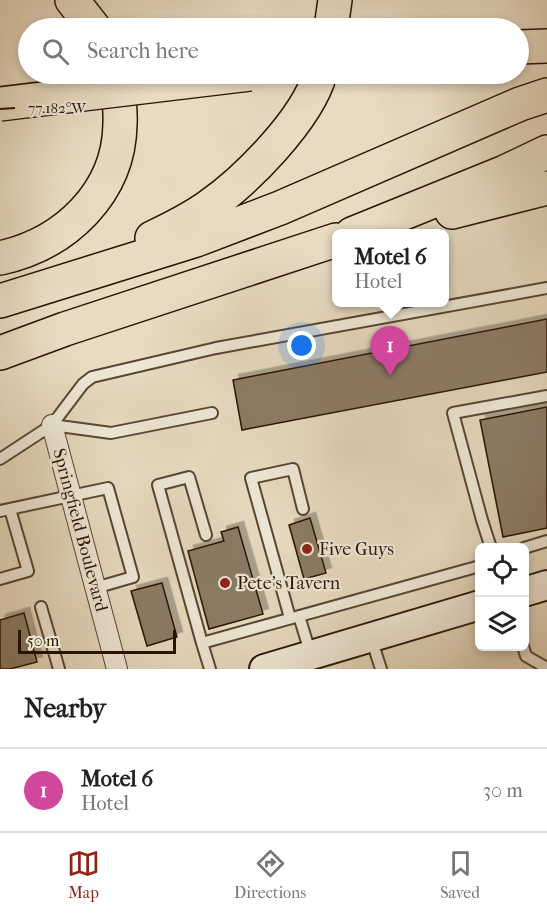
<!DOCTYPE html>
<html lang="en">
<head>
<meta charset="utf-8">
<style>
  body { margin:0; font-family:"IM FELL French Canon",serif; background:#f2f2f2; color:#222 }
  .controls { position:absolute; right:18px; bottom:18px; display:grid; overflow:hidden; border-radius:9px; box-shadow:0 3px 9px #0003 }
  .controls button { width:54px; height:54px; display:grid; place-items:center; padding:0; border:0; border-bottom:2px solid #e0e0e0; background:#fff; color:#222; font:30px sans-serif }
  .scale { position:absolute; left:18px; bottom:15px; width:158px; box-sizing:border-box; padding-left:6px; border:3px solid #271403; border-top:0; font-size:16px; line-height:21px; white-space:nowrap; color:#271403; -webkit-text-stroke:4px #efe8d7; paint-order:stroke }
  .you { position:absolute; left:302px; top:346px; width:21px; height:21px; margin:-15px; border:4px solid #fff; border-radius:50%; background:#1a73e8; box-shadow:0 0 0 9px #1a73e833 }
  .badge { display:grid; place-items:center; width:39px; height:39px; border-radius:50%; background:#8f2418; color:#fff; font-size:20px; font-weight:700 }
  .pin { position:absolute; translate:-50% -50px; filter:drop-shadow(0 2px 3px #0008) }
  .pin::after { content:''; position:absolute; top:32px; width:21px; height:18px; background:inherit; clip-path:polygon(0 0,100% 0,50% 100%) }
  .popup { position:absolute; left:332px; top:229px; width:117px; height:78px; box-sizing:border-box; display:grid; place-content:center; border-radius:9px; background:#fff; filter:drop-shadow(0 2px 4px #0005); font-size:20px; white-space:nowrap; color:#767676 }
  .popup b { font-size:22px; color:#222 }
  .popup::after { content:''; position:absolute; left:50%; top:100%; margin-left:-12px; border:12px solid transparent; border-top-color:#fff }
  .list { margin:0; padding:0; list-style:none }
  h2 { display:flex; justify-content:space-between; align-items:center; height:78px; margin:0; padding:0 24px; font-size:26px }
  h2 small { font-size:20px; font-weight:400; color:#767676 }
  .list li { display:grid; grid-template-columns:39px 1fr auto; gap:18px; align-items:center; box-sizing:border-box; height:84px; padding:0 24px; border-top:2px solid #e0e0e0 }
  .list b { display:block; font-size:22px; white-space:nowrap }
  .list p { margin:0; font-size:20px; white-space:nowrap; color:#767676 }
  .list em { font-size:20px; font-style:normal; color:#767676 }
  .icon { flex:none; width:33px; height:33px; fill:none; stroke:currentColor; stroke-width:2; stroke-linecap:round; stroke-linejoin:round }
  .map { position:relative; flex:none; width:547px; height:669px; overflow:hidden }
  .search { position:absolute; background:#fff; box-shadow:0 3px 9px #0003; left:18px; right:18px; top:18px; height:66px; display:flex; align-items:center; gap:15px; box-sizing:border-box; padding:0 21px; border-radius:33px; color:#767676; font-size:22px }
  .sheet { height:162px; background:#fff }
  nav { display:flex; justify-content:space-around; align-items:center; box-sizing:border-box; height:84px; border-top:2px solid #e0e0e0; background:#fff; font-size:16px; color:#767676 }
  nav a { display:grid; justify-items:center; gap:3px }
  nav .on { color:#8f2418 }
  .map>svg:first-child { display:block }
  .building { fill:#8b7b66; stroke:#271403; stroke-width:1.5; filter:url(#shadow) }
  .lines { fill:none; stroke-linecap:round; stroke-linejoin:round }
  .lane-casing { stroke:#574632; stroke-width:14 }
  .street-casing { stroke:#574632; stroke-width:22 }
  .secondary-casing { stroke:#271403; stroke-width:32 }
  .highway-casing { stroke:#271403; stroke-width:36 }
  .lane { stroke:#efe8d7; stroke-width:10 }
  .street { stroke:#efe8d7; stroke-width:20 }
  .secondary { stroke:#efe8d7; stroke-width:28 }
  .highway { stroke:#e7dbc1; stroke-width:33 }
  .highway-bridge-casing { stroke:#271403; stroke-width:36; stroke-linecap:butt }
  .highway-bridge { stroke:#e7dbc1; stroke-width:33 }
  .ticks { fill:none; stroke:#271403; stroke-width:2 }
  .poi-dot { fill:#8f2418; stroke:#efe8d7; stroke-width:2 }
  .labels { text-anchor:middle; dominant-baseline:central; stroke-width:4.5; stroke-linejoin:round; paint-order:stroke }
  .street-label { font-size:18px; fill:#271403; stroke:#efe8d7 }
  .poi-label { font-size:18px; fill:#271403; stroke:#efe8d7; text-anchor:start }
  .ticks-label { font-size:15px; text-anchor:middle; fill:#271403; stroke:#efe8d7; stroke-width:4.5; stroke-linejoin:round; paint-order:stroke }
</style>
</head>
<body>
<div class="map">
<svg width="547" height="669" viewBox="0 0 547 669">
  <defs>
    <filter id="shadow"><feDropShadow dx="5.5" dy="-5.5" stdDeviation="0" flood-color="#0004"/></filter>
  </defs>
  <rect width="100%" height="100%" fill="#e7dbc1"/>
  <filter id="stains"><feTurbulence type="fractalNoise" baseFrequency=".00333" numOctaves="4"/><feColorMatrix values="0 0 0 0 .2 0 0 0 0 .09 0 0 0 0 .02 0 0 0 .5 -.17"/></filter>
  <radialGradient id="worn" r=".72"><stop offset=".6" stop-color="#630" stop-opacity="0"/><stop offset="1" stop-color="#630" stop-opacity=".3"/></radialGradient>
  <path class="building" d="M547 319V372L242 430 233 380Z
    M547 407V528L503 537 480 420Z
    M310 518 326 573 304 579 289 525Z
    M238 527 263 614 209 629 188 551 224 541 221 532Z
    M162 583 177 637 147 646 131 591Z
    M24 613 37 662 10 669H0V620Z"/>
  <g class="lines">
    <g class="lane-casing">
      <path id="lane" d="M52 425 111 433 212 413
        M0 459 52 425 83 384 92 377 216 348 547 288
        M0 511 108 488 133 577 95 588
        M491 548 482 520 453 413 547 396
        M524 548 547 541
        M0 579 28 571 10 509
        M41 607 59 669
        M299 616 311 655
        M290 618 251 478 293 469 303 509
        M371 638 381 669
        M202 643 158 485 189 477 206 535
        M523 646 526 656 547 668
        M210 669 202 643 480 566"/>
    </g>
    <g class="street-casing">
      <path id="street" d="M52 425 117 669"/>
    </g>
    <g class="secondary-casing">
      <path id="secondary" d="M524 592 547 585
        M264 669 480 605"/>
    </g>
    <g class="highway-casing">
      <path id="highway" d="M72 0 94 28
        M331 28 335 0
        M518 47 547 46
        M452 212 547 188
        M352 234 505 172 547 152
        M152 238C171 229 191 219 208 207 247 180 307 119 320 74
        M0 258C65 244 119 193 120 124 121 107 118 90 115 74
        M0 301 196 240 280 208 520 104 547 95
        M0 353 65 329 336 240"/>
    </g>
    <use href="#lane" class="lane"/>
    <use href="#street" class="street"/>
    <use href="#secondary" class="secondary"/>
    <use href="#highway" class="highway"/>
    <g class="highway-bridge-casing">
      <path id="highway-bridge" d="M0 104 250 74"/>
    </g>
    <use href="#highway-bridge" class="highway-bridge"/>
  </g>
  <path class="ticks" d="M0 109 15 108"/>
  <g class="poi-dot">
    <circle cx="307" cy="549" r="6"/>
    <circle cx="225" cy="583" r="6"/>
  </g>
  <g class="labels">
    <g class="street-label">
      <text transform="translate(80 530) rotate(75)">Springfield Boulevard</text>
    </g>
    <g class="poi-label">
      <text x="319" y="549">Five Guys</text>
      <text x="237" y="583">Pete's Tavern</text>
    </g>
  </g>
  <g class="ticks-label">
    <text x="57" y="113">77.182°W</text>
  </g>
  <rect width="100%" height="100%" filter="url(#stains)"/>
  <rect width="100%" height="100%" fill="url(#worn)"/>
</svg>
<div class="controls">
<button><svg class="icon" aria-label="locate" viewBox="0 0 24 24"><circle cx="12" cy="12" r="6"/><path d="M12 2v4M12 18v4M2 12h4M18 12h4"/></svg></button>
<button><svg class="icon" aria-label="layers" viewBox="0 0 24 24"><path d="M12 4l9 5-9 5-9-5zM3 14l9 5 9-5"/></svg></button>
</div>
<div class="scale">50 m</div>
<div class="you"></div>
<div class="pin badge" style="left:390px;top:376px;background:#d1479c">1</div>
<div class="popup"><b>Motel 6</b>Hotel</div>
<div class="search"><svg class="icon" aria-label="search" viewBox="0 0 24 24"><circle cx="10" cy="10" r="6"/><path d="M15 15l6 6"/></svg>Search here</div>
</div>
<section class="sheet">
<h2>Nearby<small></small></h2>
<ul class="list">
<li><span class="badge" style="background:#d1479c">1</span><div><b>Motel 6</b><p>Hotel</p></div><em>30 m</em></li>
</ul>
</section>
<nav>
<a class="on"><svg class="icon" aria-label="map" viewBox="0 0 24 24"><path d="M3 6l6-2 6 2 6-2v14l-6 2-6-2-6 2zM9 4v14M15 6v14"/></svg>Map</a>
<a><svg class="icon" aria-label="directions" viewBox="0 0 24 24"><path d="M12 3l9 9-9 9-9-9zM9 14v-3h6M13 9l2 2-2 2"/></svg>Directions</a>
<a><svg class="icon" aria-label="saved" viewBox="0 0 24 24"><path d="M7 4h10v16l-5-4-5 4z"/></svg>Saved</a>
</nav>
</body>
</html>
